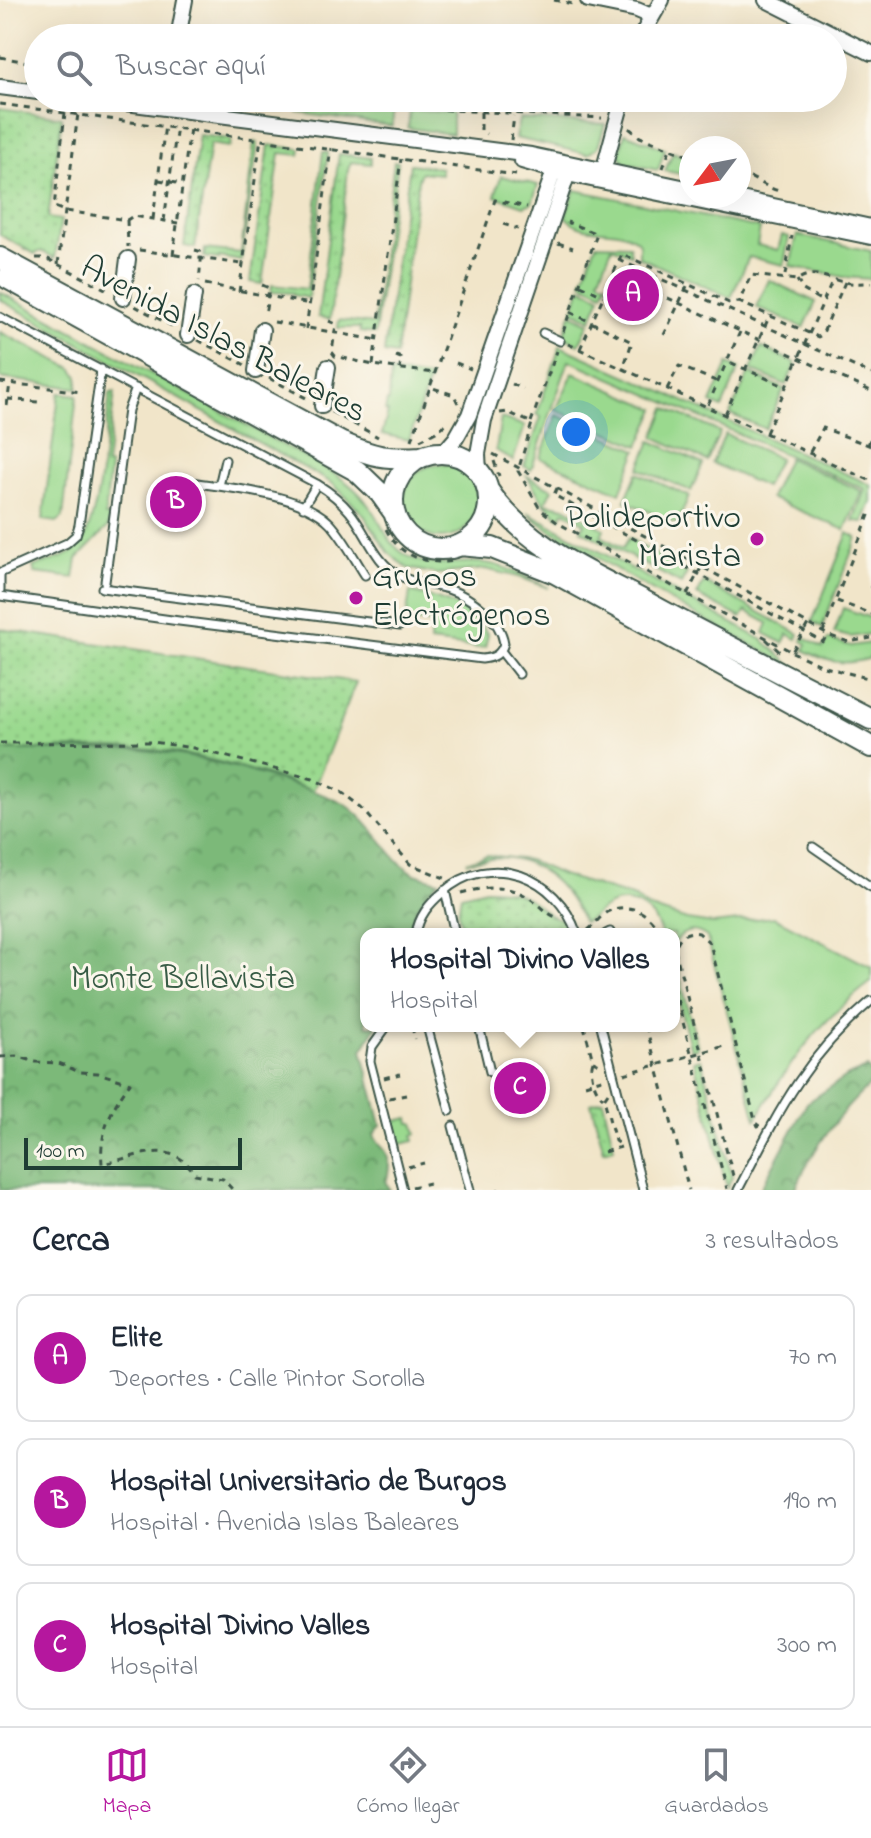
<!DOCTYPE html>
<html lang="es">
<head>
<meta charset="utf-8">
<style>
  body { margin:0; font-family:"Indie Flower",sans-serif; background:#f6f6f7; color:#1f2937 }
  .compass { position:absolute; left:679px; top:136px; width:72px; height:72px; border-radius:50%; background:#fff; box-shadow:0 8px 32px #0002; rotate:238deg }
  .scale { position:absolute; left:24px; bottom:20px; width:218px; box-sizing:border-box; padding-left:8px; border:4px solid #1f3d34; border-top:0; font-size:22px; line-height:28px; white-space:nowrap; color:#1f3d34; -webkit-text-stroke:6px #fbf7ec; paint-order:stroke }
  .you { position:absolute; left:576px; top:432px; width:28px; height:28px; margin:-20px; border:6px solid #fff; border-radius:50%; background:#1a73e8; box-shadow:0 0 0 12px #1a73e833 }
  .badge { display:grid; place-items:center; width:52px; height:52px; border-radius:50%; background:#b5179e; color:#fff; font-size:26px; font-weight:700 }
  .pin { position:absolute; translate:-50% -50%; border:4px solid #fff; box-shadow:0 2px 8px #0006 }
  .popup { position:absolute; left:360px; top:928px; width:320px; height:104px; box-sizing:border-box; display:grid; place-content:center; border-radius:16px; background:#fff; filter:drop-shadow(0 2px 6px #0005); font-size:26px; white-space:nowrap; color:#747a83 }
  .popup b { font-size:30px; color:#1f2937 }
  .popup::after { content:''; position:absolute; left:50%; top:100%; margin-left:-16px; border:16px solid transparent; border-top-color:#fff }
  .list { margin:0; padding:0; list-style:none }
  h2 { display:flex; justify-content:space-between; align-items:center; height:104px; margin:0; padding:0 32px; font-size:34px }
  h2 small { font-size:26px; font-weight:400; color:#747a83 }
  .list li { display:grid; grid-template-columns:52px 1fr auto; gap:24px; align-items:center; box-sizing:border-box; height:128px; margin:0 16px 16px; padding:0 16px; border:2px solid #e0e1e3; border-radius:16px }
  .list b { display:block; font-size:30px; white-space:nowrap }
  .list p { margin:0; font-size:26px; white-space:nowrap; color:#747a83 }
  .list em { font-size:26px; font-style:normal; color:#747a83 }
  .icon { flex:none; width:44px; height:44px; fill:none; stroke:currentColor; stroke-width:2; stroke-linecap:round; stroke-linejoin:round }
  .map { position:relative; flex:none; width:871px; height:1190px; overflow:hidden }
  .search { position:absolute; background:#fff; box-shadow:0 8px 32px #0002; left:24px; right:24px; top:24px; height:88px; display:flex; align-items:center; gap:20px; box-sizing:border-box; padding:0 28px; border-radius:44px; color:#747a83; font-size:30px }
  .sheet { height:536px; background:#fff }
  nav { display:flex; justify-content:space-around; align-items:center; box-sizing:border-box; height:112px; border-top:2px solid #e0e1e3; background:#fff; font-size:22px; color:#747a83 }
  nav a { display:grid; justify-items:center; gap:4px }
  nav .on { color:#b5179e }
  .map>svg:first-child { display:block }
  .grass { fill:url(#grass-dots); stroke:#5c8b61; stroke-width:2 }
  .forest { fill:url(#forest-crowns); stroke:#4d7b56; stroke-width:2 }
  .garden { fill:#9ad98e; stroke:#5c8b61; stroke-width:2 }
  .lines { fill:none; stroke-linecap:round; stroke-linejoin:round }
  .lane-casing { stroke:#3e564a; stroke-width:11 }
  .street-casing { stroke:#3e564a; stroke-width:18 }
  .secondary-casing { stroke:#3e564a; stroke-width:24 }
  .path { stroke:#3e564a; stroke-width:3; stroke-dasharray:6 6; stroke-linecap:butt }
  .lane { stroke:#fff; stroke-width:7 }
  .street { stroke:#fff; stroke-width:14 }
  .secondary { stroke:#fff; stroke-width:20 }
  .poi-dot { fill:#b5179e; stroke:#fbf7ec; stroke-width:3 }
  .labels { text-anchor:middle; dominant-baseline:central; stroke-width:6; stroke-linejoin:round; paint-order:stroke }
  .street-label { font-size:34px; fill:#1f3d34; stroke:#fbf7ec }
  .poi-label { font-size:34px; fill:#1f3d34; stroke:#fbf7ec; text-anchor:end }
  .park-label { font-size:34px; fill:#385c46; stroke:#fbf7ec }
</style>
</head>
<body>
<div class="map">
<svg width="871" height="1190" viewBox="0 0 871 1190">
  <defs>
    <pattern id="grass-dots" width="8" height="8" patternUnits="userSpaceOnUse" patternTransform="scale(2)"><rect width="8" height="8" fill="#9ad98e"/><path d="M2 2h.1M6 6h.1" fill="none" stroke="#84bb7b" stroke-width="1.8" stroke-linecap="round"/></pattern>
    <pattern id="forest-crowns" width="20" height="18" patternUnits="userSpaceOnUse" patternTransform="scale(2)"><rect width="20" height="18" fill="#7bb979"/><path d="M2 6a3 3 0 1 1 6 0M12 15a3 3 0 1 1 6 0" fill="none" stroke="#649864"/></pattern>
  </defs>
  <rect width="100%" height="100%" fill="#fbf7ec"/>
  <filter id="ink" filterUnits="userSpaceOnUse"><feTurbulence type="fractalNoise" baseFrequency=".0125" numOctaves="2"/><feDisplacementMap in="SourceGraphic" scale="16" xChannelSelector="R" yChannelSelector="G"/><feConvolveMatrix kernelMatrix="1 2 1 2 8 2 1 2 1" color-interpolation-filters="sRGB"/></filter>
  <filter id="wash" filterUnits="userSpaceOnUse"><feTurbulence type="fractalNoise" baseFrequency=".006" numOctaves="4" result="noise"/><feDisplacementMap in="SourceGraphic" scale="32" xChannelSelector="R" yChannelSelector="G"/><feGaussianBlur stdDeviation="1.8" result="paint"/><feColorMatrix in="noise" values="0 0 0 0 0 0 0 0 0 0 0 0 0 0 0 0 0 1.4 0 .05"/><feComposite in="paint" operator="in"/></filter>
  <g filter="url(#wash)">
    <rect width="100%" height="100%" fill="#f1e5c9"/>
    <path class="grass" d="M0 108 62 117 48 218 61 220 55 258 41 251 35 254 0 235Z
      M199 135 231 139 230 147 210 144 195 248 184 246Z
      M269 145 301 149 300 155 280 153 262 284 250 282Z
      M339 154 371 158V164L351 162 348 170 330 319 318 317Z
      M410 164 441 168V174L421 172 418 180 396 355 384 353Z
      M0 629 356 682 313 791C275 775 213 759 172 752 116 744 56 750 0 750Z
      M486 889C505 889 520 892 535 903 545 911 548 917 561 919L568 934H464L458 913 461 895Z
      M603 1100 614 1148 604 1151 591 1103Z"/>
    <path class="forest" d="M132 749C186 753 237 766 288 783 307 789 329 795 346 805 373 822 392 863 415 874 423 877 431 879 439 881 423 896 412 912 408 934H366V1026H377L362 1050 381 1125 374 1134C376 1144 381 1143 385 1150 391 1162 389 1171 386 1183L390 1190H0V750Z
      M867 1068 871 1073V1084C839 1112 811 1151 795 1190H760L807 1103 846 1077Z"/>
    <path class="garden" d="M243 98 285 100V112L242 106Z
      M299 101 394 108 392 126 298 113Z
      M410 110 452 113V134L408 128Z
      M519 120 520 119 605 124 598 147 588 154 515 138Z
      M625 133 665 149 658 170 625 163 619 154Z
      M254 142 258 143 241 261 219 257V259L204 257 205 249 241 253Z
      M323 152H328L308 298 293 295V293L271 292 272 285 307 289Z
      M673 152 691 159V176L665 171Z
      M394 161 398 162 375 334 360 332V328H338L339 320 374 324Z
      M501 176 538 185 532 203 524 206 495 196Z
      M575 190 760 228 757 245 778 250 782 235 789 237 784 265 749 257 731 298 639 257V243C621 222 583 239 565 216Z
      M797 235 871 251V279L843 277 790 266Z
      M596 244 629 245 631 254 612 247 599 279 607 283 603 293 582 283Z
      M769 280 816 302 804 328 756 307Z
      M581 287 601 297 591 320 573 311Z
      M0 292 322 466C340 477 357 488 369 506 382 523 387 544 406 555 432 571 458 559 485 563 508 566 528 578 549 588L519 577 485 569 437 574 407 568 389 553 363 514 332 483 0 300Z
      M571 314 589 323 579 344 563 337Z
      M0 332 72 368 78 376V388L0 378Z
      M560 346 871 485V502L863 522 853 521 865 489 569 360 531 470 524 466 541 417 537 414Z
      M761 347 796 363 786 385 751 370Z
      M728 364 739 369 722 408 711 403Z
      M391 372 430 378 409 440 382 434 388 412 385 411 387 401H389Z
      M573 373 656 409 639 446 556 410Z
      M749 373 784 389 765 429 730 414Z
      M115 392 106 465 110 466 105 516 110 517 108 527 77 559 74 578 35 573 33 567C46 562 63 559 74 551 100 535 106 425 110 393Z
      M59 393 77 395 63 517 57 522 43 520Z
      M666 408 720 432 707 461 654 437Z
      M557 415 637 450 620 493 540 458Z
      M501 418 525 426 513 461 496 450Z
      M725 434 779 458 765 487 712 463Z
      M651 441 703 464 691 491 639 469Z
      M788 458 862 491 845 530 770 498Z
      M404 501a37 37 0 1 1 74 0a37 37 0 1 1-74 0Z
      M637 473 689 496 677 524 625 501Z
      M527 476 552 489 545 503 565 507 604 529 601 536 623 548 629 538 687 573 681 584 581 530 585 523 564 511 560 518 544 503Z
      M527 512 763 640 796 670C731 632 663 600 600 559 576 543 549 533 527 512Z
      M848 533 857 538 822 627 812 622Z
      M704 582 799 634 797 639 788 634 783 643 764 633 768 623 746 611 741 618 697 595Z
      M410 592C440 599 471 606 488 635L485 647 479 648 430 642 431 623 406 620Z
      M843 608 871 618V634L850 637 834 633Z
      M804 637 823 648 828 639 851 646 871 643V658C845 666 828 663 804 650L807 644 802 641Z
      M487 855 528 860 562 875 635 898 647 907 687 920 713 924 774 917 871 967V982C818 1022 789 1063 756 1119L707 937C694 927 680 930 674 946V934H661C654 909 629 893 604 908 596 913 593 919 583 922 571 895 547 866 516 859 500 855 482 859 466 862Z
      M674 953 698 1048 691 1050 674 984Z
      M701 1059 732 1177 727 1188 694 1061Z
      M409 1118 410 1123H414L417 1134 413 1135 414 1141 397 1145 391 1122Z"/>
  </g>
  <g filter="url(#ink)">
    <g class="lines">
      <g class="lane-casing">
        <path id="lane" d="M0 317 317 484C330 492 341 501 350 512 368 534 374 562 400 576 415 584 432 584 448 589 471 597 500 618 504 643 501 655 493 658 482 659L179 621 0 596
          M543 333 560 341
          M190 482C229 488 302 494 330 523 344 538 354 558 365 575
          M219 486 225 460
          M303 507 317 484
          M0 572V590
          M0 573 67 543 76 535 79 525 101 369
          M105 582 128 410 136 388
          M102 588 400 626
          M501 651 519 674
          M813 847 871 887
          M445 890 455 934
          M416 934C419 916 429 904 442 893 491 849 557 876 577 934
          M606 934 610 932
          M387 1026 372 1047 370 1061 403 1190
          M427 1026 450 1111
          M479 1026 490 1072
          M601 1026 643 1190
          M453 1126 470 1190
          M738 1190C778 1113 803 1059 871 1001"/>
      </g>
      <g class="street-casing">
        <path id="street" d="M588 0 637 10 651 16
          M766 0 871 53
          M178 38 185 0
          M640 38 662 0
          M0 87 38 92
          M87 98 531 155 691 189
          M522 161 567 174 871 237
          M601 179 623 98
          M727 196 871 227
          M123 298 128 259
          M188 335 194 295
          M256 371 262 330
          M322 406 328 367
          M443 453 456 438 469 415 556 165
          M479 472 478 454 484 420 565 182 567 174 565 167"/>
      </g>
      <g class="secondary-casing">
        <path id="secondary" d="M0 258 342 443C374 457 386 459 421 457
          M7 278 357 471 380 493 395 514
          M393 501a48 48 0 1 1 96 0a48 48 0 1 1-96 0Z
          M488 490C526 547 591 573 650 604 723 644 797 681 871 719
          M460 545 492 548 555 573 871 747"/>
      </g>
      <path class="path" d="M554 0 577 5
        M0 57 38 64
        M301 98 451 110 602 118
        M0 104 516 175
        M481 112V130L486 134
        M65 113 54 207 65 211 127 220 133 216 178 223
        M629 128 640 137 691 157
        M511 140 514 116
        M663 168 670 149
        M739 173C755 178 765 187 779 191
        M159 180 183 184
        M153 219 165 125
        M127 220 128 247
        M164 221 177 126
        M503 224 518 229
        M558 243 573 248
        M139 250 242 264
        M195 250 202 252 199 281
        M173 255 190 128
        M36 258H46L111 292
        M619 260 871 374
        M58 264 78 114
        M613 273 871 391
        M785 275 792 236
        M797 280 803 290 824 302
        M845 282 822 335 818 337 739 302 751 275 797 280C813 269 826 278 843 282 852 284 862 283 871 283
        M205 284 310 304
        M262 285 269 288 265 316
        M581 285 603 296
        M239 292 261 138
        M135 306 174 327
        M570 312 632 342 623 369
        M329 321 336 324 332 352 335 356 373 365 434 373
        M274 322 377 340
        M306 329 331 148
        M563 332 597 234 567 222
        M740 332 727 361 786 387
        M664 335 688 284
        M198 340 245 365
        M568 344 871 481
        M580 349 622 254 729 303 739 302
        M396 356 401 358 400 369
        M456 363 471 369
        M373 365 401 159
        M269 378 308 399
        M0 382 82 392
        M512 384 523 389
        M667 389 679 366 718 382
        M8 399 38 402V407
        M458 403 454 395 430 387 495 200 527 207
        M708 405 727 361
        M7 406 10 383
        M332 412 378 437
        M500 413 507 412 532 423 518 471 540 509 558 523 792 652 808 624
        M725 414 770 315
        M531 422 557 351
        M766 433 833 279
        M412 440 430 387
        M420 440 436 432 447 423
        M868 445 871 437
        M810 452 823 428 871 446
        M493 454 830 636 849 642 871 638
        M494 461 499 476
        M557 488 554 495 823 642 827 634
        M386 529C400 557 426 565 456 561
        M870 586 871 587
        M687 594 702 566
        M837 601 871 614
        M823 632 871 510
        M766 639 781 653
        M792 652 825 667 871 679
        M0 743 153 742 193 748 313 779 341 792 362 808 410 864 447 879
        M461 893C489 886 512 884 535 902 543 907 547 914 556 917
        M588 930C595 925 599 917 607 912 628 901 651 912 660 934
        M674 988 727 1189
        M584 1026 593 1061 600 1064
        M646 1026 689 1190
        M412 1027 415 1039
        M0 1057 16 1056 36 1062 59 1063 79 1072 98 1073 130 1083C112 1107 99 1132 102 1164 138 1157 171 1137 195 1174L223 1179 233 1190
        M593 1061C589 1072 594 1090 603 1098
        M624 1074 725 1046
        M384 1078 400 1074
        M585 1084 605 1078
        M608 1093 604 1099 615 1141 619 1144
        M389 1098 406 1095
        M604 1152 621 1147
        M408 1167 424 1163
        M733 1176 675 950C677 937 686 930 699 933L710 943 755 1120 758 1126 760 1125
        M412 1187 429 1183
        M497 1189 498 1190"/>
      <use href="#lane" class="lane"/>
      <use href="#street" class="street"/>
      <use href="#secondary" class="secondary"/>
    </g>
  </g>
  <g class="poi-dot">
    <circle cx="757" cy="539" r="8"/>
    <circle cx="356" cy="598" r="8"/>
  </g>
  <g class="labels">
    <g class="street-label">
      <text transform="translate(223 341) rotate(28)">Avenida Islas Baleares</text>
    </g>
    <g class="poi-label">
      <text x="741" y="519">Polideportivo<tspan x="741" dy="39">Marista</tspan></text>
      <text x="372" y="578" text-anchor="start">Grupos<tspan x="372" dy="39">Electrógenos</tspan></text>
    </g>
    <g class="park-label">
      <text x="183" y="980">Monte Bellavista</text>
    </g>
  </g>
</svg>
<svg class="compass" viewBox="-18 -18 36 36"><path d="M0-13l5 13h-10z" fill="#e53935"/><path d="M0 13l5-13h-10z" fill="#747a83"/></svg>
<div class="scale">100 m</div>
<div class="you"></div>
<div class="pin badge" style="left:633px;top:295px">A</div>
<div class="pin badge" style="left:176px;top:502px">B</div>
<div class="pin badge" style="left:520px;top:1088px">C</div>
<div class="popup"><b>Hospital Divino Valles</b>Hospital</div>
<div class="search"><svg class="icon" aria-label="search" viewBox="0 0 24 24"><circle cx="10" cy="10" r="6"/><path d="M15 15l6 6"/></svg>Buscar aquí</div>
</div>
<section class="sheet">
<h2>Cerca<small>3 resultados</small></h2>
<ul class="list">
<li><span class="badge">A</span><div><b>Elite</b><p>Deportes · Calle Pintor Sorolla</p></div><em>70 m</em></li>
<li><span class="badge">B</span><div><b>Hospital Universitario de Burgos</b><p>Hospital · Avenida Islas Baleares</p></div><em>190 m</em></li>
<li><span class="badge">C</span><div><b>Hospital Divino Valles</b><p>Hospital</p></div><em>300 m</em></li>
</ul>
</section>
<nav>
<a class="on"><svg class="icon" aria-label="map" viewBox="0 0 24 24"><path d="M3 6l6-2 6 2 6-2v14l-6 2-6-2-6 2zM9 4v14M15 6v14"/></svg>Mapa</a>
<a><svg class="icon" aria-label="directions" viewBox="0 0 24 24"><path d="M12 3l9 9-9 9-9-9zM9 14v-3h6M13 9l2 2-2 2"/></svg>Cómo llegar</a>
<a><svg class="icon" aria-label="saved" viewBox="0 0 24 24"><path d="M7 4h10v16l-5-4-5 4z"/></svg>Guardados</a>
</nav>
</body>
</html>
